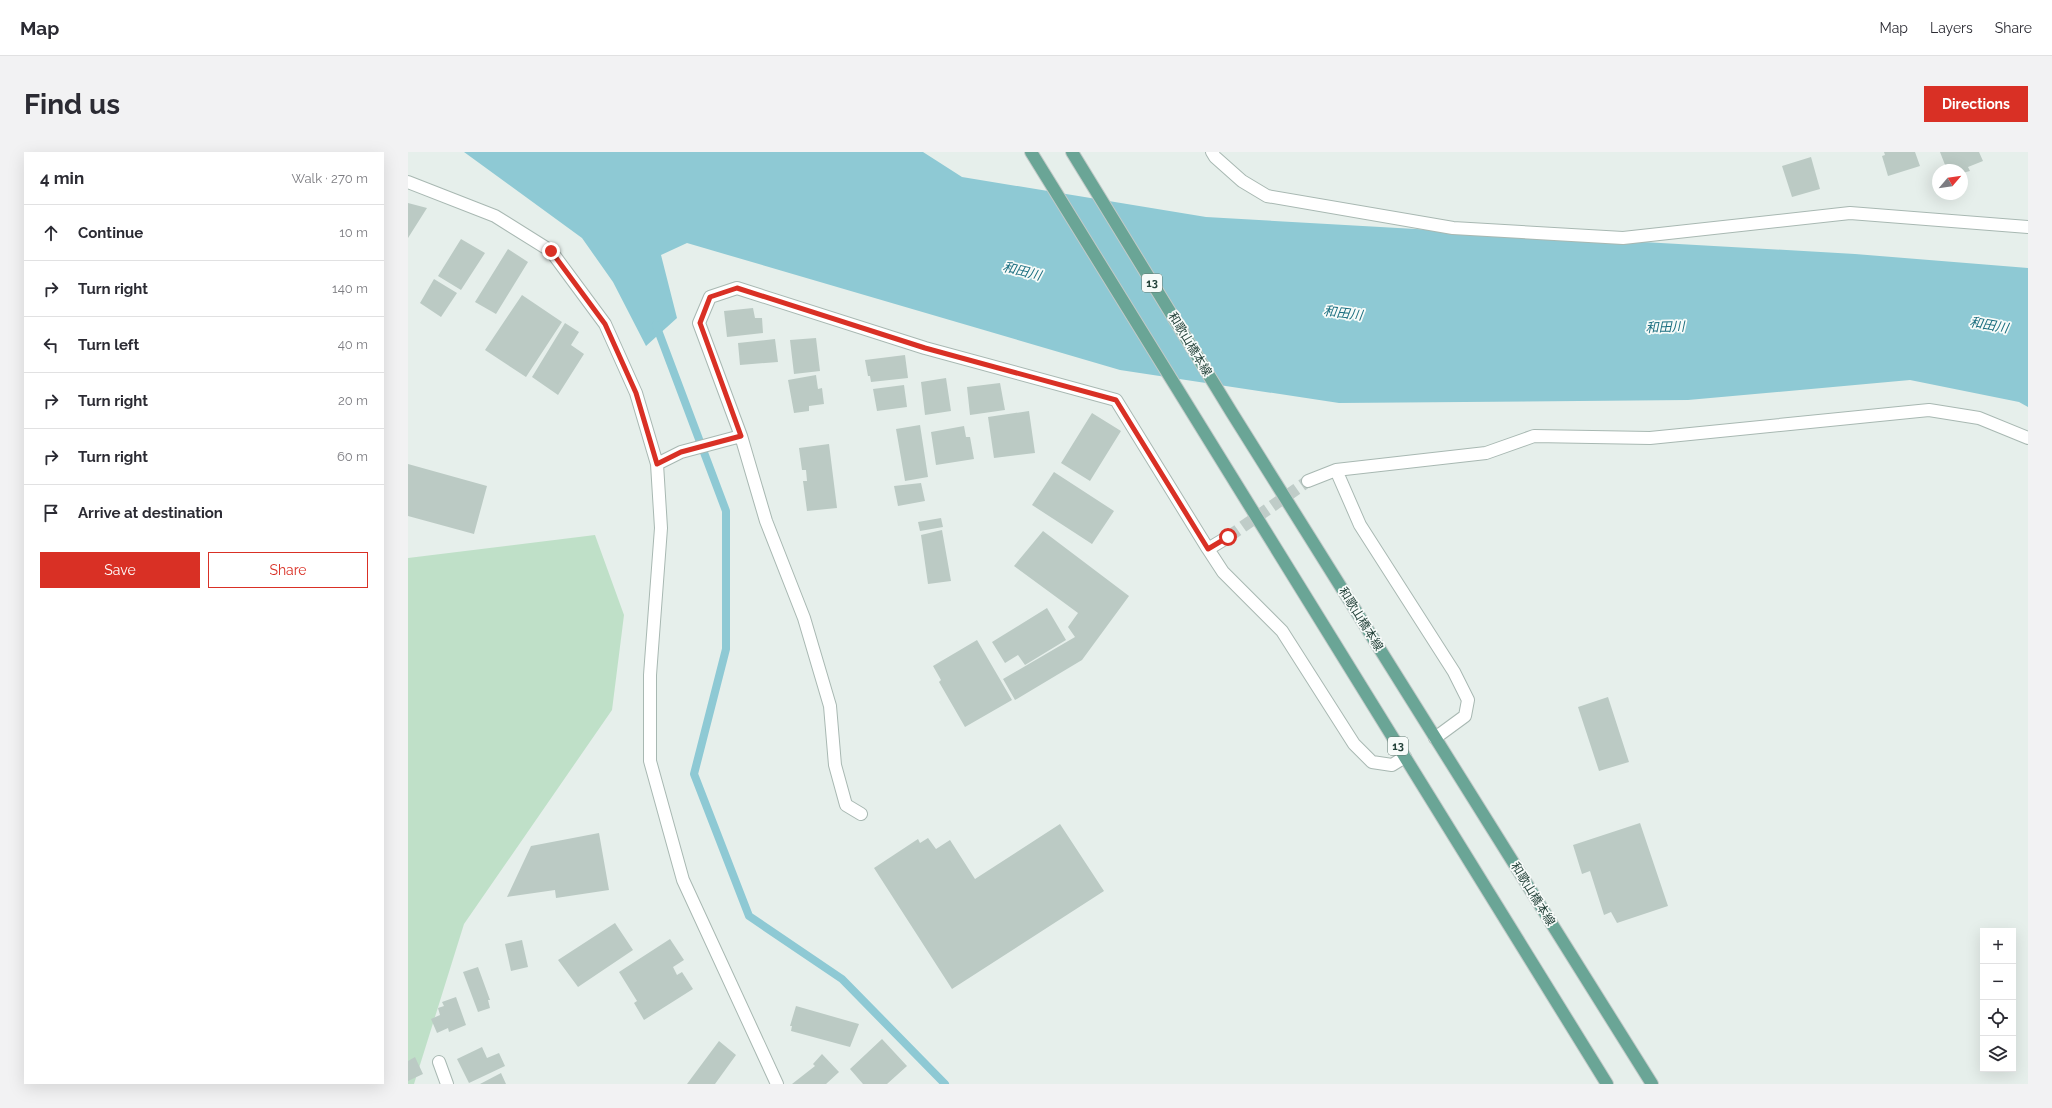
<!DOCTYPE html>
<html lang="en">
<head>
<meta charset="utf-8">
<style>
  body { margin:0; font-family:Raleway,"Noto Sans JP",sans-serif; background:#f2f2f3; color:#2b2b33 }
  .controls { position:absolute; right:12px; bottom:12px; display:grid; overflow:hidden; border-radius:0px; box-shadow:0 4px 16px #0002 }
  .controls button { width:36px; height:36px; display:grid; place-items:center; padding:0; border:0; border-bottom:1px solid #e1e1e2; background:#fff; color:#2b2b33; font:20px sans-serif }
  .compass { position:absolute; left:1524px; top:12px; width:36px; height:36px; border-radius:50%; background:#fff; box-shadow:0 4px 16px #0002; rotate:61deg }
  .stop { position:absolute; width:12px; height:12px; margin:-9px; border:3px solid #d93025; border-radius:50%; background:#fff }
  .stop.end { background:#d93025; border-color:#fff; box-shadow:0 1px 4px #0008 }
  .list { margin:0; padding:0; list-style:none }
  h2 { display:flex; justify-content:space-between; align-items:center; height:52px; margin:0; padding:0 16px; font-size:17px }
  h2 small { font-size:13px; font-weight:400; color:#7c7c81 }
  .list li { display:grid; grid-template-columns:26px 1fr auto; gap:12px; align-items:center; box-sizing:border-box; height:56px; padding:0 16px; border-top:1px solid #e1e1e2 }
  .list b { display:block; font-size:15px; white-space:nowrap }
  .list em { font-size:13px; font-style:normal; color:#7c7c81 }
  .actions { display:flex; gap:8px; padding:12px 16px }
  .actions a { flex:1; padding:9px 0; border:1px solid #d93025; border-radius:0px; text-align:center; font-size:14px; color:#d93025 }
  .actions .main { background:#d93025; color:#fff }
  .icon { flex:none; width:22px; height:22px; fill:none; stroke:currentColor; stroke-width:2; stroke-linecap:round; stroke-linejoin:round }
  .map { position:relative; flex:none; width:1620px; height:932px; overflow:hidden; border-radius:0px }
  header { display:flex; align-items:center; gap:24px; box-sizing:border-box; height:56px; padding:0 20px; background:#fff; border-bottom:1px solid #e1e1e2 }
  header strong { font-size:19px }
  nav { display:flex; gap:22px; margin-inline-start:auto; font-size:14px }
  .intro { display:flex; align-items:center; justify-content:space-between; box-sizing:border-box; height:96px; padding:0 24px }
  h1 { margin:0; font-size:28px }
  .button { padding:10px 18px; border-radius:0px; background:#d93025; color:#fff; font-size:14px; font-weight:700 }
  main { display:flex; gap:24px; padding:0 24px }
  aside { flex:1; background:#fff; border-radius:0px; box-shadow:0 4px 16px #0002 }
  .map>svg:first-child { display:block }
  .green { fill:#bfe0c8 }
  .water { fill:#8ec9d4 }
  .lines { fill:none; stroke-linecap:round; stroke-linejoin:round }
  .stream { stroke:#8ec9d4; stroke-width:8 }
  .building { fill:#bbcac4 }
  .minor-tunnel { stroke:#bfccc8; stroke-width:12; stroke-dasharray:12 6; stroke-linecap:butt }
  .minor-casing { stroke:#a8b8b2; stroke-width:14 }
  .major-casing { stroke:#c2cac8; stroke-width:14 }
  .minor { stroke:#fff; stroke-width:12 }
  .major { stroke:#6aa596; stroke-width:12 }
  .route { stroke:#d93025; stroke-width:5 }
  .labels { text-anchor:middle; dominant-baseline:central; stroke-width:3.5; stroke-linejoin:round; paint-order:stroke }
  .shield { fill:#f7fbf9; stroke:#637a73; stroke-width:1 }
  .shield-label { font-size:11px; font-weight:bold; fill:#24423a }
  .street-label { font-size:12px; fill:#24423a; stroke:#f7fbf9 }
  .water-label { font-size:13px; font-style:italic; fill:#1c6f80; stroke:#f7fbf9 }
</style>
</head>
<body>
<header>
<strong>Map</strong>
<nav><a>Map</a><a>Layers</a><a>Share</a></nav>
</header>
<div class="intro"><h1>Find us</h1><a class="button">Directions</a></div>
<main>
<aside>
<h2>4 min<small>Walk · 270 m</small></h2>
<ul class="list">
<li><svg class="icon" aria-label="ahead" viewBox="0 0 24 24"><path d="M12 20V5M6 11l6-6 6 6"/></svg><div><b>Continue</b></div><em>10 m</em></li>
<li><svg class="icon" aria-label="right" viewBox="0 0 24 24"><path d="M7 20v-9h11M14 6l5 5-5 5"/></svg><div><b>Turn right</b></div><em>140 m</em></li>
<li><svg class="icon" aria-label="left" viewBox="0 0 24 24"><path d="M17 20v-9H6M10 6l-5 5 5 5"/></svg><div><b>Turn left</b></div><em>40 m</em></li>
<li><svg class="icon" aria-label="right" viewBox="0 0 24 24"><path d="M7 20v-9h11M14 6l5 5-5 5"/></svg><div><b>Turn right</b></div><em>20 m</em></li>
<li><svg class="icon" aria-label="right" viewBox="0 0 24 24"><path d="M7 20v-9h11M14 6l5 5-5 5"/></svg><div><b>Turn right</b></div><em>60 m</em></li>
<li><svg class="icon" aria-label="arrive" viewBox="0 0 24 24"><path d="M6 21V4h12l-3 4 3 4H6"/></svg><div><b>Arrive at destination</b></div></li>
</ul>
<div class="actions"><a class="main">Save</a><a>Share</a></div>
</aside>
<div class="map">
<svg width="1620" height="932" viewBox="0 0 1620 932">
  <rect width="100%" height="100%" fill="#e6efeb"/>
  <path class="green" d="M187 383 216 463 204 558 56 772 6 932H0V406Z"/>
  <path class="water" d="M56 0H515L554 25 798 65 1447 102 1620 116V255L1611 250 1502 228 1280 248 931 251 712 218 279 91 253 103 269 166 238 194 205 130 174 86Z"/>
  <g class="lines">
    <path class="stream" d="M248 173 318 359V497L286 622 341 764 434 827 537 932"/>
  </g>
  <path class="building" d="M1476 0H1507L1512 14 1480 24 1474 4 1477 3Z
    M1532 0H1571L1575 9 1560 15 1562 19 1554 21V18H1539Z
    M1403 5 1412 37 1384 45 1374 14Z
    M0 51 19 56 0 86Z
    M53 87 77 101 53 138 30 124Z
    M100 97 120 110 88 162 67 150Z
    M26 127 49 141 33 165 12 151Z
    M114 143 154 170 118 225 77 198Z
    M345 156 347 166H354L355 181 319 185 316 159Z
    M157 171 171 180 163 193 176 202 150 243 124 225Z
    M408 186 412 219 386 222 382 188Z
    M367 187 370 210 332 213 330 191Z
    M497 203 500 226 463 230 462 224H460L457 208Z
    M408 223 410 237 414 236 416 252 401 254V259L386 261 380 228Z
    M538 226 543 259 517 263 513 230Z
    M592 231 597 258 562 263 559 235Z
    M496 233 499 255 469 259 465 237Z
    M621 259 627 301 586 306 580 265Z
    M684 261 713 279 682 329 653 311Z
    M512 273 520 325 497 329 488 277Z
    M556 274 558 285H562L566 307 528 313 523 280Z
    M421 292 429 356 399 359 395 329H399L398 318H394L391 296Z
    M0 312 79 334 66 382 0 364Z
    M646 320 706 359 684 392 624 353Z
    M513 331 517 349 490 354 486 334Z
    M533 366 535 375 512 379 510 370Z
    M534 378 543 429 520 432 513 383Z
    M635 379 721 444 674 508 607 548 595 527 667 485 660 475 670 461 606 414Z
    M639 456 658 488 617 513 610 503 597 511 584 490Z
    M569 488 604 548 557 575 531 530 533 528 525 514Z
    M1200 545 1221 610 1191 619 1170 555Z
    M1232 671 1260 754 1209 771 1203 760 1196 763 1182 719 1174 722 1165 693Z
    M652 672 696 739 544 837 466 716 510 687 512 691 520 686 528 697 542 688 567 727Z
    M191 681 201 738 148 746 147 738 99 745 123 694Z
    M207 771 225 798 170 835 150 808Z
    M262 787 276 808 265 815 269 823 274 820 285 837 236 868 226 851 229 849 211 820Z
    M114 788 120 815 103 819 97 792Z
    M70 815 82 848H80L82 856 70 860 55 820Z
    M48 845 58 873 41 880 40 876 29 881 23 867 32 863 30 856 36 854 34 850Z
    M388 854 451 872 442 895 383 879 384 874H382Z
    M474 887 499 914 479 932H455L442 917Z
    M311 889 328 903 307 932H279Z
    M74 895 79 906 91 901 97 914 61 931 49 907Z
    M414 902 431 920 418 932H384L407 914 405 912Z
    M7 905 15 922 0 929V909Z
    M93 921 98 932H72Z"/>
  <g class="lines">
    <path class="minor-tunnel" d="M820 385 900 329"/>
    <g class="minor-casing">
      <path id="minor" d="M804 0 807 5 834 29 859 44 1045 76 1215 86 1442 61 1620 75
        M0 30 87 64 143 99 197 172 228 241 249 312 253 376 242 523V609L275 728 369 932
        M249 312 273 300 333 284
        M928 318 952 373 1046 520 1060 548 1057 564 1027 586
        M900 329 928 318 1078 301 1126 284 1242 286 1521 258 1571 266 1620 286
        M800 397 815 420 874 479 946 592 964 610 984 613 997 605
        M453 662 438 653 427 613 422 554 396 466 358 369 333 284 291 171 302 145 329 136 517 196 708 248 800 397 820 385
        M31 910 39 932"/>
    </g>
    <g class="major-casing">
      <path id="major" d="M623 0 1199 932
        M664 0 824 261 1244 932"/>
    </g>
    <use href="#minor" class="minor"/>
    <use href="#major" class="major"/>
  </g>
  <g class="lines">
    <path class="route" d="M143 99 197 172 228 241 249 312 273 300 333 284 292 171 302 145 329 136 517 196 708 248 800 397 820 385"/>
  </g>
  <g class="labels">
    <g class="shield">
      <rect x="734" y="122" width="20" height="18" rx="3"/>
      <rect x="980" y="585" width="20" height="18" rx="3"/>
    </g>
    <g class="shield-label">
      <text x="744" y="131">13</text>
      <text x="990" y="594">13</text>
    </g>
    <g class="street-label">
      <text transform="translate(782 192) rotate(59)">和歌山橋本線</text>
      <text transform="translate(953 467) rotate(58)">和歌山橋本線</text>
      <text transform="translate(1125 742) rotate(58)">和歌山橋本線</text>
    </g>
    <g class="water-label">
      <text transform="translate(614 119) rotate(14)">和田川</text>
      <text transform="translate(935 161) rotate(7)">和田川</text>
      <text transform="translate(1581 173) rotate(10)">和田川</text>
      <text transform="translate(1257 175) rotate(-2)">和田川</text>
    </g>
  </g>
</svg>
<div class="controls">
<button>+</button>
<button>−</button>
<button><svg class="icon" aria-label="locate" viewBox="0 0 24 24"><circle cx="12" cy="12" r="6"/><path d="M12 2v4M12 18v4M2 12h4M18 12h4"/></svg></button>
<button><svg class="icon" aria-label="layers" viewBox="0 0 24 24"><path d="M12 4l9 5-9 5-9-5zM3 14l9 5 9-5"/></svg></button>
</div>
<svg class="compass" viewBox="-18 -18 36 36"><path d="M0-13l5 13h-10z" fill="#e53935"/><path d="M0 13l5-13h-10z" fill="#7c7c81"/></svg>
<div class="stop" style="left:820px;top:385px"></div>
<div class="stop end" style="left:143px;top:99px"></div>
</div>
</main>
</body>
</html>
